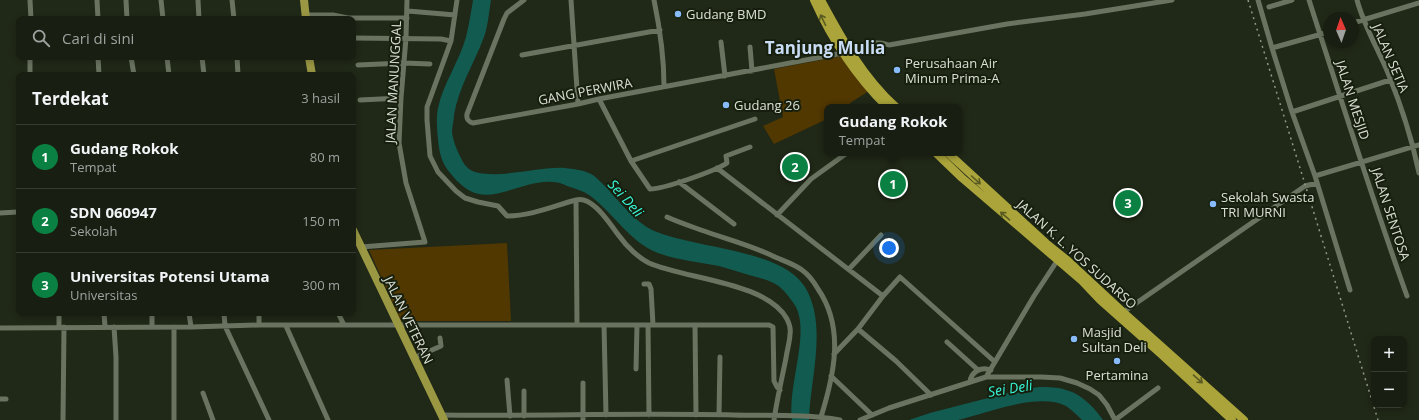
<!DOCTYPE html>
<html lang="id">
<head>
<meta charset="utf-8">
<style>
  body { margin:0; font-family:"Open Sans",sans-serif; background:#21271a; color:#f1f3f6 }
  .controls { position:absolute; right:12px; bottom:12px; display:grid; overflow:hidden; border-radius:8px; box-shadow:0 2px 6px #0003 }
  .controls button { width:36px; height:36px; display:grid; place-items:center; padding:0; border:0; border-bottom:1px solid #363c31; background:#181e11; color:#f1f3f6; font:20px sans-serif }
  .compass { position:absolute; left:1323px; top:12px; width:36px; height:36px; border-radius:50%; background:#181e11; box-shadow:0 2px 6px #0003; rotate:358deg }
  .you { position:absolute; left:889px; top:248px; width:14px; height:14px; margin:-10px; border:3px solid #fff; border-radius:50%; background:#1a73e8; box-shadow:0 0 0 6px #1a73e833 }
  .badge { display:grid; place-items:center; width:26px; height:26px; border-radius:50%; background:#0b8043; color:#fff; font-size:13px; font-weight:700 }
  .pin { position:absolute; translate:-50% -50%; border:2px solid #fff; box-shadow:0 1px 4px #0006 }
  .popup { position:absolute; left:824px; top:104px; width:138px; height:52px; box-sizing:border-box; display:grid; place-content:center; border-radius:8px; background:#181e11; filter:drop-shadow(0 1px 3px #0005); font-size:13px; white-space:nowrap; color:#9fa29f }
  .popup b { font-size:15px; color:#f1f3f6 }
  .popup::after { content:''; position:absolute; left:50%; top:100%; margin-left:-8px; border:8px solid transparent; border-top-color:#181e11 }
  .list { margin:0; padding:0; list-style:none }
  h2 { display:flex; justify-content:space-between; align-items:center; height:52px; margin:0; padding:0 16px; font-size:17px }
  h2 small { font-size:13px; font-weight:400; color:#9fa29f }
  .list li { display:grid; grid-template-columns:26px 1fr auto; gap:12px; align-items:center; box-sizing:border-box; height:64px; padding:0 16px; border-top:1px solid #363c31 }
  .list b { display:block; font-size:15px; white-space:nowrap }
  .list p { margin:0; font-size:13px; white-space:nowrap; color:#9fa29f }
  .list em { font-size:13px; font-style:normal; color:#9fa29f }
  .icon { flex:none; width:22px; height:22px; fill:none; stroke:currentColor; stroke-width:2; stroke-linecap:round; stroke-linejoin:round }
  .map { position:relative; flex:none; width:1419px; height:420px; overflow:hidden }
  .search { position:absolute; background:#181e11; box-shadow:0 2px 6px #0003; left:16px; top:16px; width:340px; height:44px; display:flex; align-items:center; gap:10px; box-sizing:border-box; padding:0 14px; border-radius:8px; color:#9fa29f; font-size:15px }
  .panel { position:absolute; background:#181e11; box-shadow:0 2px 6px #0003; left:16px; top:72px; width:340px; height:244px; border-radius:8px }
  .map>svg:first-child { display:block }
  .green { fill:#513700 }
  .water { fill:#115b50 }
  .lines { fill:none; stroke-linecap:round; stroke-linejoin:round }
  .minor { stroke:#69735f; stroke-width:5 }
  .primary { stroke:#9a9843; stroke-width:8 }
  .trunk { stroke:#aaa43a; stroke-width:8 }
  .rail { stroke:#91988a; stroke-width:1.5; stroke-dasharray:2 4; stroke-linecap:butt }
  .oneway { stroke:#595b22 }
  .poi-dot { fill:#87bbfb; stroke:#161f0e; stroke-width:1.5 }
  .labels { text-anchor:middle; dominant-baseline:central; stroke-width:4; stroke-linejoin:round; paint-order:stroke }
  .poi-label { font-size:13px; fill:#dae0d4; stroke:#161f0e; text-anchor:start }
  .street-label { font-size:13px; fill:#dae0d4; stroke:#161f0e }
  .water-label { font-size:14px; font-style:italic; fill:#38f5d8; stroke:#161f0e }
  .district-label { font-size:17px; font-weight:bold; fill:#c9ddf5; stroke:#161f0e }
</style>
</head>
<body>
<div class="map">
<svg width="1419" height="420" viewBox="0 0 1419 420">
  <rect width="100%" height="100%" fill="#202817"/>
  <path class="green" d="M842 56 869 91 850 103 852 107H827V119L774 144 763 126 783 117 774 69Z
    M507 243 511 321H401L369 250Z"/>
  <path class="water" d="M473 0H491C489 12 488 26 484 37 474 64 459 86 454 115 454 120 452 127 452 132 453 140 457 151 461 158 462 161 466 167 469 169 487 182 541 166 565 168 573 169 584 170 591 174 597 177 602 184 607 188 619 202 636 222 652 230 694 249 780 248 805 287 828 325 810 379 809 420H792C787 387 810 335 796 307 793 302 787 294 783 290 775 281 760 278 749 275 739 272 729 269 719 266 699 262 677 260 658 253 629 242 613 212 589 195 583 191 576 189 570 187 565 185 559 182 553 182 530 179 499 199 479 194 468 192 457 182 451 174 442 164 439 153 438 139 437 129 436 118 438 108 443 84 459 62 466 37 469 25 471 12 473 0Z
    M1040 387C1048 387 1058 387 1066 390 1080 393 1095 408 1103 420H1082C1077 415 1072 410 1066 406 1038 392 987 413 958 420 945 420 923 420 909 420L930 413 1023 389Z"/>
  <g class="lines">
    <path class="minor" d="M30 0 31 19
      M97 0 98 19
      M126 0 127 19
      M161 0 163 19
      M198 0 199 19
      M232 0 234 19
      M457 0 451 41 427 107V120L430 156 438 172 456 191 465 198 478 202 498 206 507 216C531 216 553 206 576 200 593 195 611 226 620 237 627 247 639 258 649 263 685 279 767 282 787 319 789 323 791 329 790 334 790 341 787 350 786 358 782 378 777 399 774 420
      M524 0 507 13 504 19 467 114C466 119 469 122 473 123L578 104 599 99 843 53
      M571 0 578 104
      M654 0C660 29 664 57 664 86
      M1258 0 1272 48 1292 112 1315 176 1350 290
      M1309 0C1341 99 1372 199 1407 296
      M1357 0C1364 26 1378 49 1388 73 1401 105 1412 139 1419 173
      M1269 7 1292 0
      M408 11 455 15
      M305 15H333L348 18H407
      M1353 23 1419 3
      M353 38 441 39 451 41
      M721 42 725 76
      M750 47 752 71
      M1272 48 1329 32
      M849 51C863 44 874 40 889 45L1007 24 1085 14 1172 0
      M522 55 660 30
      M98 57 99 75
      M131 57 134 75
      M167 57 169 75
      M202 57 204 75
      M237 57 238 75
      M358 65 404 63 430 64
      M30 75V57
      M599 99 631 161 650 189C664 189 715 171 727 163L726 156 750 147
      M360 100 401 98
      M1292 112 1390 80
      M631 161 755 119
      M717 168 883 296
      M1315 176 1419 145
      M679 182 734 224
      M576 200 577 324
      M0 213 17 212
      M777 215 811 179 847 153
      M667 217C678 222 690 226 701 230 726 239 751 245 775 257 784 261 794 264 802 270 809 275 814 282 818 289 845 328 834 375 821 417
      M361 247 425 242 406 183 399 143 401 98 406 38 407 0
      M849 269 881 235
      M644 284H649L651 289 653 325
      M104 313 105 327
      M189 313 191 327
      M224 313 225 326 269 420
      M259 313V325
      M338 313 344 325
      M1122 313 1305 186 1317 183
      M604 325 606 415
      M648 325 649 415
      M695 325 696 415
      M286 326 328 420
      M59 327V313
      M114 327 116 357V420
      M152 327V313
      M174 327V420
      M0 328 191 327 259 325H769L773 327 774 381 777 387 780 390
      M858 329 896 361 931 395
      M947 342 978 370
      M834 354 858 329 883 296 900 277 995 362
      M414 358 441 346 440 338
      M636 369 637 325
      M831 376 872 415
      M986 377 1034 296 1057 261
      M507 380 510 416
      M970 382C971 372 981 366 991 370
      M203 393 213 420
      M0 399H6
      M442 415C539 416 636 413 734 415 769 416 805 414 840 420
      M719 415 720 357
      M524 416V391
      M63 420 64 327
      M583 420V383
      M860 420 889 408 986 377H1041L1060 378 1077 383 1090 389 1099 395 1107 405 1115 420
      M1115 420 1158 388"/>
    <path class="primary" d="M304 0 306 19
      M309 57 312 75
      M353 230 444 420"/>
    <path class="trunk" d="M814 0C832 40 856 76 887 107
      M821 0C842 39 863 77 896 107
      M936 153 962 178 1082 281 1100 300 1162 355 1232 420
      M948 153 1046 243 1066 259 1123 312 1244 420"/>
    <path class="rail" d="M1248 0 1378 420"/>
  </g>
  <defs><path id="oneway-shaft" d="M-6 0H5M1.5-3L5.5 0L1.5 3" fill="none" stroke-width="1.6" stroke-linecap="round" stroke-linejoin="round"/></defs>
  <g class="oneway">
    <use href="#oneway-shaft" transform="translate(823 20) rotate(-116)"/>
    <use href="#oneway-shaft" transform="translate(976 180) rotate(42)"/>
    <use href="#oneway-shaft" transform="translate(1005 216) rotate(-139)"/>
    <use href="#oneway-shaft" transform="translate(1198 379) rotate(41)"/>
  </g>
  <g class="poi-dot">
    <circle cx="678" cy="14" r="4"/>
    <circle cx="897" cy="70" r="4"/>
    <circle cx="726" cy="105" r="4"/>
    <circle cx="1213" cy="204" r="4"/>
    <circle cx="1074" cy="339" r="4"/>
    <circle cx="1117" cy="361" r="4"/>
  </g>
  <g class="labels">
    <g class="poi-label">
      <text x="686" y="14">Gudang BMD</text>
      <text x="905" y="63">Perusahaan Air<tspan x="905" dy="15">Minum Prima-A</tspan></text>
      <text x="734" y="105">Gudang 26</text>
      <text x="1221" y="197">Sekolah Swasta<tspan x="1221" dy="15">TRI MURNI</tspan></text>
      <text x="1082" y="332">Masjid<tspan x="1082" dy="15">Sultan Deli</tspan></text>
      <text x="1117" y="375" text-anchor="middle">Pertamina</text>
    </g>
    <g class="street-label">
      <text transform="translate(1391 58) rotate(67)">JALAN SETIA</text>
      <text transform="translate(393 82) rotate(-87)">JALAN MANUNGGAL</text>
      <text transform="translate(585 91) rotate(-11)">GANG PERWIRA</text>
      <text transform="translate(1353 100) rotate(72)">JALAN MESJID</text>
      <text transform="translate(1391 214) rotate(72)">JALAN SENTOSA</text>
      <text transform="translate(1077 254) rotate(42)">JALAN K. L. YOS SUDARSO</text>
      <text transform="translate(409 320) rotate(64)">JALAN VETERAN</text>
    </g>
    <g class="water-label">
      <text transform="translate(626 198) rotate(48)">Sei Deli</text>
      <text transform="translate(1010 388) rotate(-9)">Sei Deli</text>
    </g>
    <g class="district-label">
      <text x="825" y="47">Tanjung Mulia</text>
    </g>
  </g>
</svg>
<div class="controls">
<button>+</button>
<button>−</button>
</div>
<svg class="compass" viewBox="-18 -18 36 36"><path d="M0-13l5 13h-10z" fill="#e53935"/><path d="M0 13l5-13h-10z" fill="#9fa29f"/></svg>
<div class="you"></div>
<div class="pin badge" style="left:893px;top:184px">1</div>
<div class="popup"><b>Gudang Rokok</b>Tempat</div>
<div class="pin badge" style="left:795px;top:167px">2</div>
<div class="pin badge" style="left:1128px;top:203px">3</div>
<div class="search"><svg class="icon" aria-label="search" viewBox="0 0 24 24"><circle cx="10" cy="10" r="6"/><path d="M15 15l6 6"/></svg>Cari di sini</div>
<section class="panel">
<h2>Terdekat<small>3 hasil</small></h2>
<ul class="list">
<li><span class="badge">1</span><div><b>Gudang Rokok</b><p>Tempat</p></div><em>80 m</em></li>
<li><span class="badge">2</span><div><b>SDN 060947</b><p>Sekolah</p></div><em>150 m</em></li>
<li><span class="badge">3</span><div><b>Universitas Potensi Utama</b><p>Universitas</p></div><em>300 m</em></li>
</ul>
</section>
</div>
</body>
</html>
